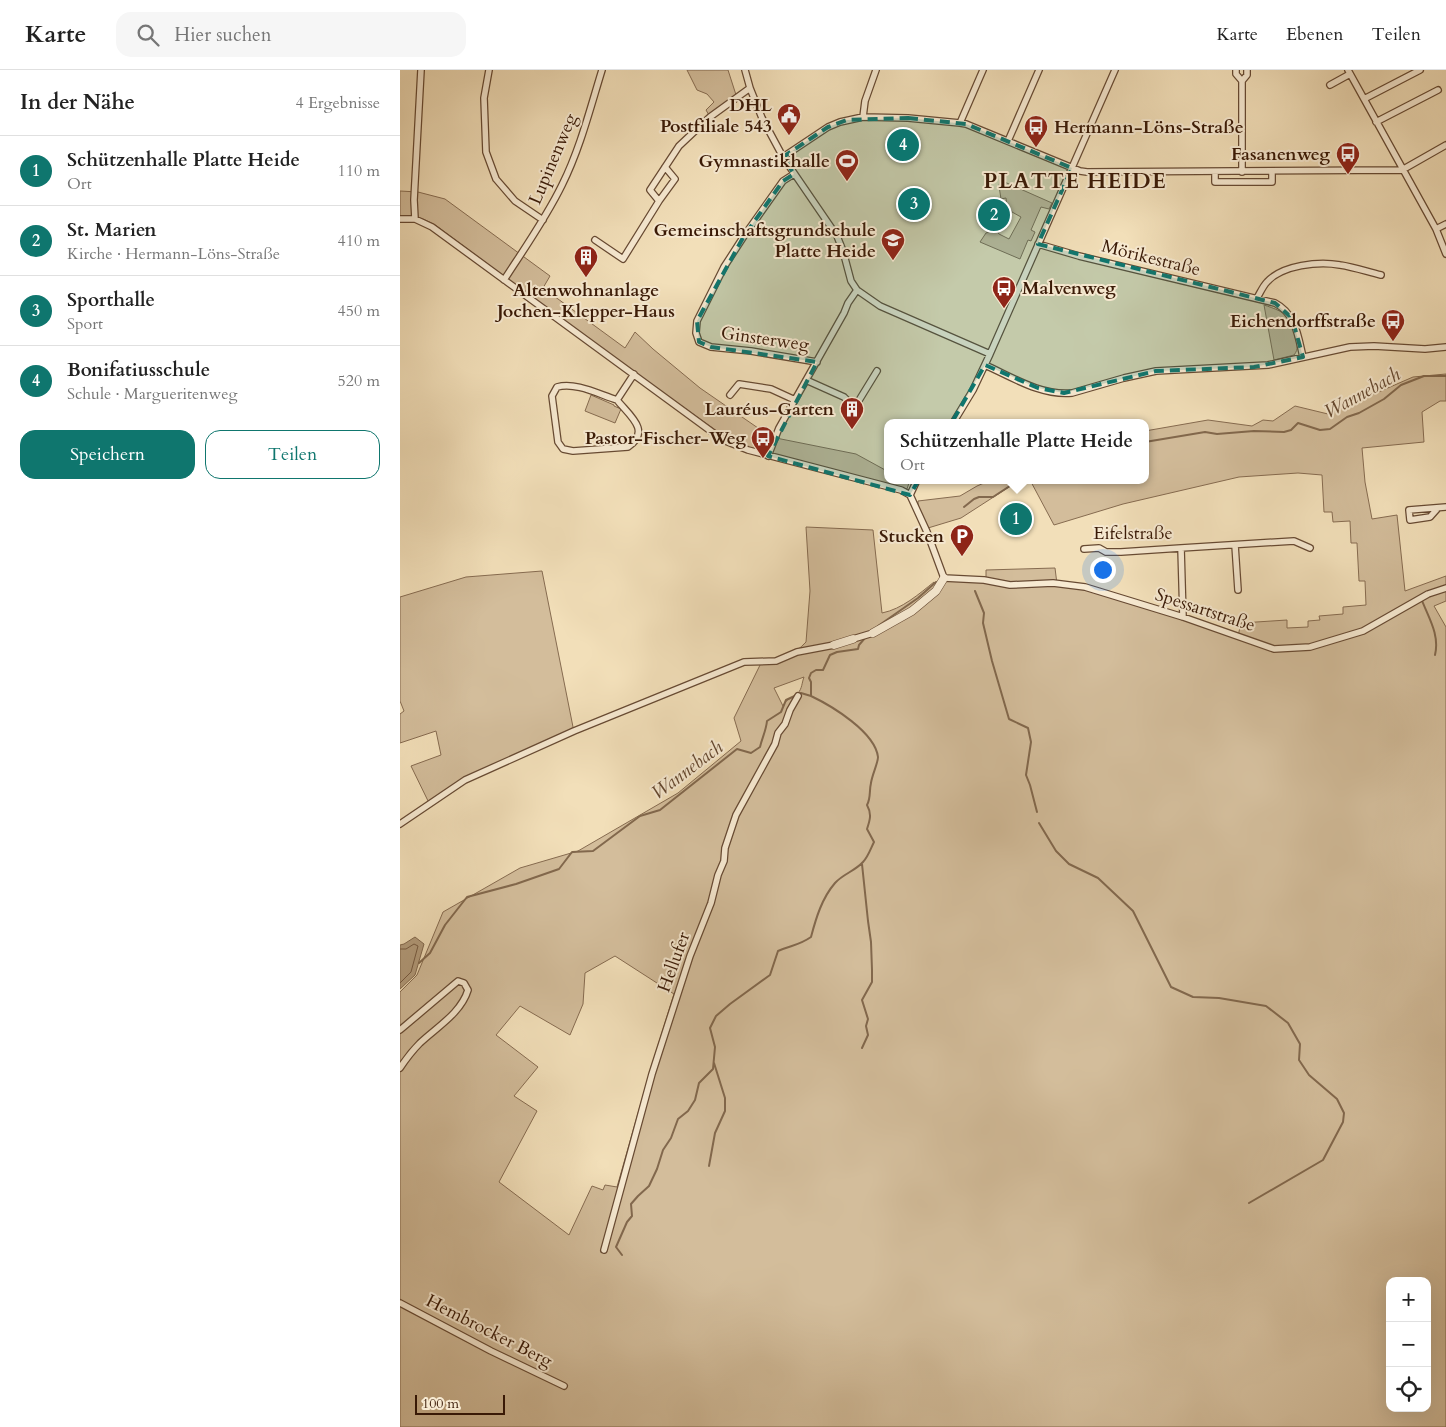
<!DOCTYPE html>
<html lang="de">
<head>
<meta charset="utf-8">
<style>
  body { margin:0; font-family:Cardo,serif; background:#f6f6f6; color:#222 }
  .controls { position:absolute; right:15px; bottom:15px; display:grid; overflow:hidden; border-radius:10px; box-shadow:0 5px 20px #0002 }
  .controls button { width:45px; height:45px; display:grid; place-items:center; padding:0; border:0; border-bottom:1px solid #e0e0e0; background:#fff; color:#222; font:25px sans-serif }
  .scale { position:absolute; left:15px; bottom:12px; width:90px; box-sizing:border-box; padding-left:5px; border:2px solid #391906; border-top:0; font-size:14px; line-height:18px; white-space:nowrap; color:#391906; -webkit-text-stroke:4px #f7ead2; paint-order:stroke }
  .you { position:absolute; left:702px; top:499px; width:18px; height:18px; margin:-12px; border:4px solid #fff; border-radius:50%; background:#1a73e8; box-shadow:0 0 0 8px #1a73e833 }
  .badge { display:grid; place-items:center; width:32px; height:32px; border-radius:50%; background:#0f766e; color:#fff; font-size:16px; font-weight:700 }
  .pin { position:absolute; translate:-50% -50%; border:2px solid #fff; box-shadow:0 1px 5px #0006 }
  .popup { position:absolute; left:484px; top:349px; width:265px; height:65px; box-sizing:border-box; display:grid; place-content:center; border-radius:10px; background:#fff; filter:drop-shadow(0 1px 4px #0005); font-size:16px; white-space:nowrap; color:#767676 }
  .popup b { font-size:19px; color:#222 }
  .popup::after { content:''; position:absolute; left:50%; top:100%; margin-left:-10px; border:10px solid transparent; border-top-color:#fff }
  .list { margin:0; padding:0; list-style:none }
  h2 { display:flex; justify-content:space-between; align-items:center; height:65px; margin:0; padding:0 20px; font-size:21px }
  h2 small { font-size:16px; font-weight:400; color:#767676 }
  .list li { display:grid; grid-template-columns:32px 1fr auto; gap:15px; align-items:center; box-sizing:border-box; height:70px; padding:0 20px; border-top:1px solid #e0e0e0 }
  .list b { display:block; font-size:19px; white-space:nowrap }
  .list p { margin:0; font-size:16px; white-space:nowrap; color:#767676 }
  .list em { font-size:16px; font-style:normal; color:#767676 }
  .actions { display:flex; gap:10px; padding:15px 20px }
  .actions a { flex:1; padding:11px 0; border:1px solid #0f766e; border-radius:15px; text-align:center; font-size:18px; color:#0f766e }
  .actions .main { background:#0f766e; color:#fff }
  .icon { flex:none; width:28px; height:28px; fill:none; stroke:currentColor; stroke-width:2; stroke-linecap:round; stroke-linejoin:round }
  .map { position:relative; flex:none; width:1046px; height:1357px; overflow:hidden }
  header { display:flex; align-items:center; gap:30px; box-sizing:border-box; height:70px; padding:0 25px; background:#fff; border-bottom:1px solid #e0e0e0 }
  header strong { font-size:24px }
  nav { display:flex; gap:28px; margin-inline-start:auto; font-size:18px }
  .search { width:350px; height:45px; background:#f6f6f6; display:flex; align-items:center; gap:12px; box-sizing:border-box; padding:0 18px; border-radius:15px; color:#767676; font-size:19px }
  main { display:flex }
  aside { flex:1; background:#fff }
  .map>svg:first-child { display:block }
  .green { fill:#d3bd9b; stroke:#866b50; fill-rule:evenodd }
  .water { fill:#b39c7c; stroke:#82684d }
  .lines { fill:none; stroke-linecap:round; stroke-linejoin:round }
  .shore { stroke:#765a41; stroke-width:1 }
  .stream { stroke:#82684d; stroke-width:2 }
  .minor-casing { stroke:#674a33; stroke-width:8 }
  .tertiary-casing { stroke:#674a33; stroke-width:9 }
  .minor { stroke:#f7ead2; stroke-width:5.5 }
  .tertiary { stroke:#f7ead2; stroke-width:8 }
  .marked { fill:#0f766e; fill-opacity:0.2; stroke:#0f766e; stroke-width:4; stroke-dasharray:10 6; stroke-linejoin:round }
  .labels { text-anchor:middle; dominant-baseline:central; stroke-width:4; stroke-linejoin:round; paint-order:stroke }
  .poi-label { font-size:18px; font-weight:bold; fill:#391906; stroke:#f7ead2; text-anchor:end }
  .street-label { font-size:18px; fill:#391906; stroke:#f7ead2 }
  .water-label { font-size:19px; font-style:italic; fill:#64472f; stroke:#f7ead2 }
  .district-label { font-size:22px; font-weight:bold; letter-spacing:1px; fill:#391906; stroke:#f7ead2 }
</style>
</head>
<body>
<header>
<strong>Karte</strong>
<div class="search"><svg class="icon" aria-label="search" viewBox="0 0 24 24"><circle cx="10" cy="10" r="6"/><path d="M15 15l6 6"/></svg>Hier suchen</div>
<nav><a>Karte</a><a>Ebenen</a><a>Teilen</a></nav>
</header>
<main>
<aside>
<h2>In der Nähe<small>4 Ergebnisse</small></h2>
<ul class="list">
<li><span class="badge">1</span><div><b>Schützenhalle Platte Heide</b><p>Ort</p></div><em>110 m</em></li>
<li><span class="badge">2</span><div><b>St. Marien</b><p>Kirche · Hermann-Löns-Straße</p></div><em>410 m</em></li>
<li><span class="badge">3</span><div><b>Sporthalle</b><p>Sport</p></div><em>450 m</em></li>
<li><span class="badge">4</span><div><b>Bonifatiusschule</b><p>Schule · Margueritenweg</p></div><em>520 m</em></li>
</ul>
<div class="actions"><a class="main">Speichern</a><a>Teilen</a></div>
</aside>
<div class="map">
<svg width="1046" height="1357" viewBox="0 0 1046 1357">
  <rect width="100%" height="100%" fill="#f2dfb9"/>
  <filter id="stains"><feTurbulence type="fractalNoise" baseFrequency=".004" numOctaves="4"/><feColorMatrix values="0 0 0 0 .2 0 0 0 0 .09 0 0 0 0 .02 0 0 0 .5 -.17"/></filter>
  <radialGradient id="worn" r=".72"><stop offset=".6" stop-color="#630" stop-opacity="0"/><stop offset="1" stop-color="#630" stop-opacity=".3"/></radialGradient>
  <path class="green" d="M287 0H328L337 28 310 47 306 40 314 32 307 24 297 20Z
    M600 110 652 133 649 139 641 137 631 160 635 162 631 171 628 170 620 189 580 172 586 163 595 159 599 164 609 169 621 147 612 142 611 140 607 139 606 128 601 129 599 116Z
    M0 121 18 122 45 129 150 206 143 218 225 278 235 262 253 279 300 318 371 367 456 384 487 401V410H504L509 413 507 419 348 377 325 367 171 256 34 154 23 149H0Z
    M864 235C873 238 886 242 891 251 893 255 894 262 895 267 897 274 899 279 894 285L874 290Z
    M1046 304V331H1040L1022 342 1024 372 962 378 965 412 972 449 997 445 1005 521 1046 506V531L1034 536 1046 557V1357H0V922L17 905 43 842 120 798 178 781 278 723 341 671 334 648 362 591C381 590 393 586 406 572L410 521 406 457 473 460 482 543C502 539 519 524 534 512L536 515 544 508 586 512V500L655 498 657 514 685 517 838 566 841 553 887 550V558L908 557V551L920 550 919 546 943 544V537L966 535 965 511H959L957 473H951L950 451 933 452 932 442H924L922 405 898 403 839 407 723 434 654 455 630 410H745V361L808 350 852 356 863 350 873 351 895 336 928 344 1013 307ZM404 607C402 612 402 619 398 623 392 630 388 626 383 636L374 618ZM215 886 274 924 250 1001 217 1117 205 1115 203 1120 192 1116 169 1165 99 1112 137 1041 114 1026 138 997 96 965 120 936 170 965 183 934 185 903ZM990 1211H1027V1338H990Z
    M191 325 214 335V336L221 339 215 353 185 341Z
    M591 410H620L561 448 528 458 518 437V431L560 426 577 416Z
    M142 501 174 662 66 711 30 735 11 696 41 685 36 661 0 673V644L4 641 0 631V527L66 507Z"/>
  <path class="water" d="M15 867 24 874 15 905 0 919V875L4 874Z"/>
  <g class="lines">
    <path class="shore" d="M0 879H6L14 874 18 876 11 902 0 913"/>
    <path class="stream" d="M745 372 805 362 817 364 854 361 884 362 891 360 898 353 920 360 930 359 947 347 959 343 984 329 1001 315 1024 306H1046
      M564 437 574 429 579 427H593L619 410
      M575 521 584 543 583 553 592 591 609 649 628 658 631 672 626 705 630 715 637 742
      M1021 528C1028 547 1040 564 1035 585
      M478 556 518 528 536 512
      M639 753 656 781 669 794 698 808 733 841 771 917 793 927 819 928 866 936 888 953 900 974 899 990 909 1005 937 1029 944 1043 943 1052 923 1090 849 1133
      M19 893 30 883 45 855 67 827 116 814 159 799 172 782 193 781 240 746 260 740 337 679 351 683 360 677C362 668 366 661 367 651L381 642 386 630 401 623 411 626V612L409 608 411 603 416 600H423L430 585 437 582 458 579 459 575 465 568
      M462 978 468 965 466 956 468 949 462 930 472 912V900L471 872 468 851 462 794
      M309 1096 315 1063 325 1041V1028L314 993
      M222 1185 216 1177 227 1152 232 1146 231 1134 238 1126 249 1116 257 1099 263 1080 271 1068 278 1049 288 1041 295 1030 299 1013 313 999 315 977 310 958 316 946 330 934 370 905 378 881C391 875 398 876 411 867 416 848 422 828 435 813 443 804 455 801 463 792 468 787 471 778 474 772L467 759C470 750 472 744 467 735 471 728 469 721 471 713 472 705 478 693 478 687 475 662 432 636 411 626"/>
    <g class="minor-casing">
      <path id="minor" d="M89 0 84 28 86 82 96 109 115 131 143 150
        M345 0 350 18 362 48 383 87 437 166 443 181 451 211 457 220 480 236 590 284
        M836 0V4L842 11V102
        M948 0 1036 159 1046 184
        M842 11 847 5V0
        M930 15 950 4
        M964 29 1020 0
        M463 47 465 31 476 0
        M976 52 1038 20
        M560 53 583 0
        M608 71 639 0
        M383 87 428 57 440 52 463 47 508 48 560 53 566 54 680 101 687 102 1002 100 1046 75
        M815 102V112H872V101
        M394 104 383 111 344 166 324 197 297 251 296 263 299 272 311 277 351 281 417 292
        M259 131 275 109 265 97
        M0 149H15L32 157 323 370 348 380 501 420 510 425
        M15 149 14 130 21 0
        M1036 159 1046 154
        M195 170 223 189 259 131 250 120 279 76 296 60 310 47 350 18
        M638 174 679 186 875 233C896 244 898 266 903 287
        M104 210C124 179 146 148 162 115 180 79 190 39 202 0
        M857 228C860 223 863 216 867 212 882 195 919 191 940 195 954 197 968 202 981 205
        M585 295C612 307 641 326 672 323L724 308 756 301 868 295 950 277 974 276 1025 279 1046 277
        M406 310 444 327 451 334 458 332 477 301
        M330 325 339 314 371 319 395 330
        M217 330C229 345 252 361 228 377L173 381 163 379 158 372 152 326 157 317C176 312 198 324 217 330L234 304
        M553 353 573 320 590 284 715 0
        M368 386 379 358 444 243 448 233 457 220
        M517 410 510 425 527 462 544 508 584 510 610 515 653 513 685 517 783 547 874 579 910 577 963 561 1028 524 1046 518
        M1038 438 1030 447 1010 450 1009 440 1046 437
        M835 475 838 520
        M684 479 699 478 706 482H721L781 478
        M783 547 781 478 894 471 910 478
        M453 569 473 563
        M0 754 65 710 174 661 344 592 376 591 397 582 434 575
        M0 960 58 911 64 913 68 920C61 943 37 957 20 973 13 980 6 989 0 998
        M204 1180 252 1004 290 886 311 833 318 805 324 791 325 778 336 745 375 674 378 663 385 654 390 640 398 626
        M0 1233 91 1281 164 1316"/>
    </g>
    <g class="tertiary-casing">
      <path id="tertiary" d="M473 563 512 541 536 521 544 508
        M434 575 453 569"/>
    </g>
    <use href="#minor" class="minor"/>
    <use href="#tertiary" class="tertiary"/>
  </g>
  <path class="marked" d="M508 48 566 54 672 98 638 174 875 233 892 248 903 287 854 297 756 301 664 323 638 318 585 295 510 425 368 386 417 292 311 277 299 272 297 251 344 166 383 111 394 104 383 87 428 57 447 50Z"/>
  <defs>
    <g id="civic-pin" transform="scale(1.25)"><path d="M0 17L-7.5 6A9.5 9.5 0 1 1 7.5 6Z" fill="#8f2418" stroke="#f7ead2"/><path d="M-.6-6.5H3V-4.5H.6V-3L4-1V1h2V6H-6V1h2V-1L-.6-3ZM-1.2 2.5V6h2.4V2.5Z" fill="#fff"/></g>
    <g id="bus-pin" transform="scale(1.25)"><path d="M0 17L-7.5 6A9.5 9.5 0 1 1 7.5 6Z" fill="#8f2418" stroke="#f7ead2"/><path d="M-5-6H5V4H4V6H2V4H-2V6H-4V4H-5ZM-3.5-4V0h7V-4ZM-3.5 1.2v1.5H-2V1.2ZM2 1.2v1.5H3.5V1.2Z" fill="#fff"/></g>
    <g id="stadium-pin" transform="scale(1.25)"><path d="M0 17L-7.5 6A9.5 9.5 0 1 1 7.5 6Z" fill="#8f2418" stroke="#f7ead2"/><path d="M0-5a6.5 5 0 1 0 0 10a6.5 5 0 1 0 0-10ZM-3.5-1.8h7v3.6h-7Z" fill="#fff"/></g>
    <g id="school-pin" transform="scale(1.25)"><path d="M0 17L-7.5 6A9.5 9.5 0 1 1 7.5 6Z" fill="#8f2418" stroke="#f7ead2"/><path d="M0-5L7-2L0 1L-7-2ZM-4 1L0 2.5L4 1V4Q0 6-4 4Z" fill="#fff"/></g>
    <g id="building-pin" transform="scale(1.25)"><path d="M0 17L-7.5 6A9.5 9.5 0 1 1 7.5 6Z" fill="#8f2418" stroke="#f7ead2"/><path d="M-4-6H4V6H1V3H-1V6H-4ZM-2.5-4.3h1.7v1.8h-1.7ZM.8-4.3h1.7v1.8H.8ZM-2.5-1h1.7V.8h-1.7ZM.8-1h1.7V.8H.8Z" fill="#fff"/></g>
    <g id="parking-pin" transform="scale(1.25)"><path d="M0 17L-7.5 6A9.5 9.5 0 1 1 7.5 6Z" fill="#8f2418" stroke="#f7ead2"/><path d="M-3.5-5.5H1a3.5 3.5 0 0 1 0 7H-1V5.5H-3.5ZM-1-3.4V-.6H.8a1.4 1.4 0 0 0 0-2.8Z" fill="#fff"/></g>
  </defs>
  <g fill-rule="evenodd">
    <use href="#civic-pin" x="389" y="45"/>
    <use href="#bus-pin" x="636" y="57"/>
    <use href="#bus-pin" x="948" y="84"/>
    <use href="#stadium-pin" x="447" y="91"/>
    <use href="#school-pin" x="493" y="170"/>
    <use href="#building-pin" x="186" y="187"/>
    <use href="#bus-pin" x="604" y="218"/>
    <use href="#bus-pin" x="993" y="251"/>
    <use href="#building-pin" x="452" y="339"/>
    <use href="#bus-pin" x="363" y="368"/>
    <use href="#parking-pin" x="562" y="466"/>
  </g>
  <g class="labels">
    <g class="poi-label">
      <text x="372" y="35">DHL<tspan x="372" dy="21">Postfiliale 543</tspan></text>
      <text x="654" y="57" text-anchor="start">Hermann-Löns-Straße</text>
      <text x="930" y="84">Fasanenweg</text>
      <text x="430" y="91">Gymnastikhalle</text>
      <text x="476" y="160">Gemeinschaftsgrundschule<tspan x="476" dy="21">Platte Heide</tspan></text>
      <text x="622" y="218" text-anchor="start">Malvenweg</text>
      <text x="186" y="220" text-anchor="middle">Altenwohnanlage<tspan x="186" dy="21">Jochen-Klepper-Haus</tspan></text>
      <text x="976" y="251">Eichendorffstraße</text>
      <text x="434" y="339">Lauréus-Garten</text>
      <text x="346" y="368">Pastor-Fischer-Weg</text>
      <text x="544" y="466">Stucken</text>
    </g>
    <g class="street-label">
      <text transform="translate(153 89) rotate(-67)">Lupinenweg</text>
      <text transform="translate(751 188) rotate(14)">Mörikestraße</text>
      <text transform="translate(365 269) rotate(8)">Ginsterweg</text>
      <text x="733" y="463">Eifelstraße</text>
      <text transform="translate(805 540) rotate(18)">Spessartstraße</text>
      <text transform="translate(274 892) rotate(-70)">Hellufer</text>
      <text transform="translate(89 1261) rotate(27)">Hembrocker Berg</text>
    </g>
    <g class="water-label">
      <text transform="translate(962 323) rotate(-29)">Wannebach</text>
      <text transform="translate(287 700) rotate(-37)">Wannebach</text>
    </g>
    <g class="district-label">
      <text x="675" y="111">PLATTE HEIDE</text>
    </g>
  </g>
  <rect width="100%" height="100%" filter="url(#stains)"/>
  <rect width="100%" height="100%" fill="url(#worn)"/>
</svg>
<div class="controls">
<button>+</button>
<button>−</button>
<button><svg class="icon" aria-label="locate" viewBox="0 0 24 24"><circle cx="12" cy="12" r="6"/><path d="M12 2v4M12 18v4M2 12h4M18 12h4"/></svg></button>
</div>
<div class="scale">100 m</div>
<div class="you"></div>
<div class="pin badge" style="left:616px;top:449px">1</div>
<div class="popup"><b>Schützenhalle Platte Heide</b>Ort</div>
<div class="pin badge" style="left:594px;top:145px">2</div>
<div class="pin badge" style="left:514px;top:134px">3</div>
<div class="pin badge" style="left:503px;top:75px">4</div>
</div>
</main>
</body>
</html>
